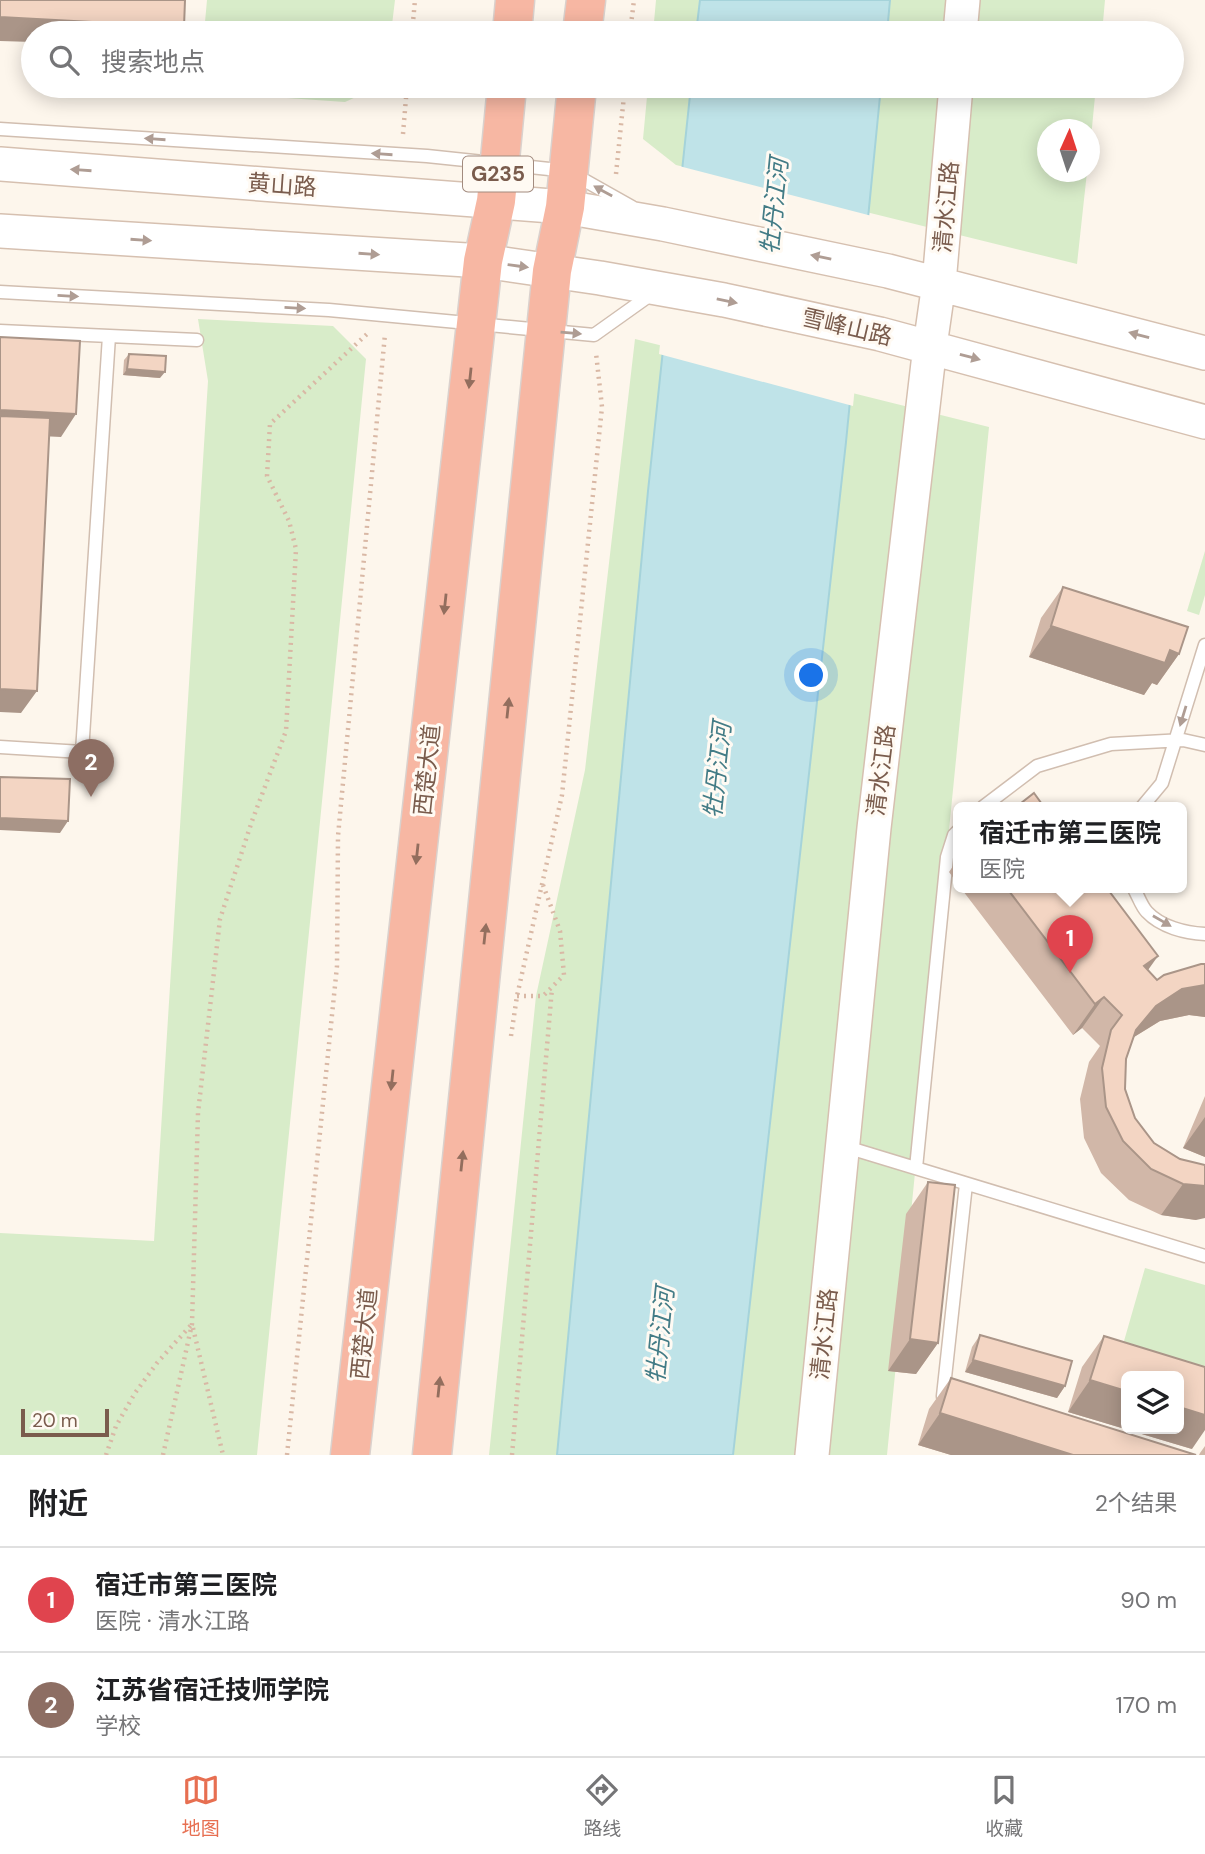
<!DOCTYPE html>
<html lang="zh">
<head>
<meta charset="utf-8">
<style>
  body { margin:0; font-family:"DM Sans","Noto Sans SC",sans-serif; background:#f2f2f2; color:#202124 }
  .controls { position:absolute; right:21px; bottom:21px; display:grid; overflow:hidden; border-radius:10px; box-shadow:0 4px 18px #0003 }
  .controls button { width:63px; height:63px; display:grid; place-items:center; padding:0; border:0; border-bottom:2px solid #e0e0e0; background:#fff; color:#202124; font:35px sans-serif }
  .compass { position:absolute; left:1037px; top:119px; width:63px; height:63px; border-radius:50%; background:#fff; box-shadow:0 4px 18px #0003; rotate:3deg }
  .scale { position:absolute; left:21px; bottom:18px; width:88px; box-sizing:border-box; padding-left:7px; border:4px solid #7a5c4d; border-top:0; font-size:19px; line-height:24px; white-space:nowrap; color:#7a5c4d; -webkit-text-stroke:5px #fffaf3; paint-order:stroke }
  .you { position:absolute; left:812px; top:676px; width:24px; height:24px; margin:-18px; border:5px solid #fff; border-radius:50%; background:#1a73e8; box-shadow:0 0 0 10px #1a73e833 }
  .badge { display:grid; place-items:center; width:46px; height:46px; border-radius:50%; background:#e76f51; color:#fff; font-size:23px; font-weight:700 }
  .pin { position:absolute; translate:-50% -58px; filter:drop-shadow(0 2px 4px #0008) }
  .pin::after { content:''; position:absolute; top:37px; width:24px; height:21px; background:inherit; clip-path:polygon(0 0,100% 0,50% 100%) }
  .popup { position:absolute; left:953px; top:802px; width:234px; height:91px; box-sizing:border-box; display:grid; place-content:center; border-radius:10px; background:#fff; filter:drop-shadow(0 2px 5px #0005); font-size:23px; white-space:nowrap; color:#757577 }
  .popup b { font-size:26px; color:#202124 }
  .popup::after { content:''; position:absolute; left:50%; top:100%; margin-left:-14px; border:14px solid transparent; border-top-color:#fff }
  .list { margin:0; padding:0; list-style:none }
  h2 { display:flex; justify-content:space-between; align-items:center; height:91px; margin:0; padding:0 28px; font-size:30px }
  h2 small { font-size:23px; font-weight:400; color:#757577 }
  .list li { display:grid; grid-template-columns:46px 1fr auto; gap:21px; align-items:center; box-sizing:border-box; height:105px; padding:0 28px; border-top:2px solid #e0e0e0 }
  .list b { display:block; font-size:26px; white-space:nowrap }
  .list p { margin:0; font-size:23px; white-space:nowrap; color:#757577 }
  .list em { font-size:23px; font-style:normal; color:#757577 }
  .icon { flex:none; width:38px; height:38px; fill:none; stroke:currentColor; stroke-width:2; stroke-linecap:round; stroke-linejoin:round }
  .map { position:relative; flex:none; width:1205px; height:1455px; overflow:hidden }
  .search { position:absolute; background:#fff; box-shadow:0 4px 18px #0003; left:21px; right:21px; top:21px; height:77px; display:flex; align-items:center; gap:18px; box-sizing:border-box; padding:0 24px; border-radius:38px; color:#757577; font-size:26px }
  .sheet { height:301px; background:#fff }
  nav { display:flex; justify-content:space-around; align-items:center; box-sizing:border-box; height:98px; border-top:2px solid #e0e0e0; background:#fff; font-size:19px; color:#757577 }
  nav a { display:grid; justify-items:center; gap:4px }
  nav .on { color:#e76f51 }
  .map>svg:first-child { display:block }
  .green { fill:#d8ecc9 }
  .water { fill:#bfe3e8; stroke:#a5d3da; stroke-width:2 }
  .pier { fill:#fdf6ec }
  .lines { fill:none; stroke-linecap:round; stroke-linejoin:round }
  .lane-casing { stroke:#d1beb0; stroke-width:15 }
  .secondary-casing { stroke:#d6c0b0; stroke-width:36 }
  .highway-casing { stroke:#dad1cd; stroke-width:41 }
  .path { stroke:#d9b8a5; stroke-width:4.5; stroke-dasharray:2 5; stroke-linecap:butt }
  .lane { stroke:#fff; stroke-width:12 }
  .secondary { stroke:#fff; stroke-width:33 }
  .highway { stroke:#f7b7a3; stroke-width:38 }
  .wall { fill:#d1b7a8 }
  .shaded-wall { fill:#aa9588 }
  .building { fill:#f3d5c3; stroke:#aa9588; stroke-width:2 }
  .oneway { fill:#af9d94 }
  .oneway2 { fill:#936e5e }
  .labels { text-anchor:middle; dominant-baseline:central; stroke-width:6; stroke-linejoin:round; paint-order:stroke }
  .shield { fill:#fffaf3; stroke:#a28b7f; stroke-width:2 }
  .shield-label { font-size:21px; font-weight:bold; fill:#7a5c4d }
  .street-label { font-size:23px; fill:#7a5c4d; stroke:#fffaf3 }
  .water-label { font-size:24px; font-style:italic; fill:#437c86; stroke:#fffaf3 }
</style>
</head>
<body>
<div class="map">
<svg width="1205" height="1455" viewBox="0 0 1205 1455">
  <rect width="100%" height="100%" fill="#fdf6ec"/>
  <path class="green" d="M207 0H395L391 33H204Z
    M656 0H1105L1102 33H653Z
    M199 86H380L345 102 198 92Z
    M648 86H1096L1090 148V130H1048V172H1087L1077 264 676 165 643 139Z
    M198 319 333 326 366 359 257 1455H0V1233L154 1241 208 381Z
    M635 339 989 427 887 1455H489L536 996 585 770Z
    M1205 551V595L1199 615 1187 611Z
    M1145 1268 1205 1285V1372L1122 1348Z"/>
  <path class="water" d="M700 0H890L887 33H696Z
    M691 86H881L846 442 733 1455H557L648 491Z"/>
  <path class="pier" d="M679 166 872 216 853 406 659 354Z"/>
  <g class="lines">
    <g class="lane-casing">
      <path id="lane" d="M0 129 427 156 568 171 632 207
        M0 292 329 310 594 335 653 293
        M0 331 197 340
        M0 747 82 752 109 336
        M983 807 1037 766 1111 744 1183 740 1205 745
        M1142 807 1162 783 1205 645
        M1133 887C1138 895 1141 906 1147 912 1161 927 1185 933 1205 934
        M843 1146 1205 1256
        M916 1168 947 857 954 835 958 831
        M949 1398 943 1396 966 1184"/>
    </g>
    <g class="secondary-casing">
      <path id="secondary" d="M960 33 963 0
        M0 164 565 207 663 224 888 271 1205 353
        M0 231 483 261 600 278 724 300 880 334 1205 422
        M812 1455 874 828 930 346 939 283 956 86"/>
    </g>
    <g class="highway-casing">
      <path id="highway" d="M512 33 515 0
        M582 33 586 0
        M350 1455 483 261 496 201 507 86
        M432 1455 546 330 552 271 565 207 577 86"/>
    </g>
    <path class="path" d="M412 33 415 0
      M630 33 634 0
      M403 134 407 86
      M616 174 625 86
      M517 996H543L564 975 560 931 543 885
      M511 1036 517 996 562 795 602 407 596 353
      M193 1328 223 1455
      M106 1455 116 1426 135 1393 157 1363 191 1325
      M163 1455 192 1324 198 1113 220 919 252 821 286 731 296 549 289 521 267 476 270 424 367 334
      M287 1455 337 966 338 836 385 334
      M512 1455 552 988"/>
    <use href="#lane" class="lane"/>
    <use href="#secondary" class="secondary"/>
    <use href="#highway" class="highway"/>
  </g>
  <path class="wall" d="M129 354 160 378 123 375 124 360Z
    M1063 587 1179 654 1157 685 1152 683 1144 695 1029 657 1041 618Z
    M958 859V884L949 872Z
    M960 887H1106L1148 970 1157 980 1205 964V1017L1189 1015 1160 1021 1134 1037 1126 1059 1125 1089 1135 1118 1154 1143 1180 1159 1196 1220 1161 1215 1129 1200 1101 1173 1084 1138 1080 1099 1089 1062 1100 1046 1082 1028 1073 1035Z
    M1205 1096V1157L1183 1148Z
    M928 1182 938 1343 916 1374 888 1371 906 1214Z
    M980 1335 1065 1386 1057 1398 965 1372 972 1347Z
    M1104 1336 1192 1449 1068 1412 1082 1367Z
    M951 1378 1196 1455H951L918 1445 929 1409Z
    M1205 1446V1455H1199L1200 1453Z"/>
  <path class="shaded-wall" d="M0 17 184 27 179 33H33V42L0 41Z
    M127 369 165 372 160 378 123 375Z
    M0 410 76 414 61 437 0 434Z
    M1051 626 1170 650 1179 654 1157 685 1152 683 1144 695 1029 657Z
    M0 689 37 691 21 713 0 712Z
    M0 818 68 821 60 833 0 830Z
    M1158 956 1136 987 1144 966Z
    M1205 985V1017L1189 1015 1160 1021 1134 1037 1136 1030 1156 1006 1182 989Z
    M1104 997 1082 1028 1073 1035 1095 1004Z
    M1205 1117V1157L1183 1148Z
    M1183 1184 1205 1186V1218L1196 1220 1161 1215Z
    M910 1339 938 1343 916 1374 888 1371Z
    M973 1360 1065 1386 1057 1398 965 1372Z
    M1090 1380 1126 1391V1429H1179V1407L1205 1415V1430L1192 1449 1068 1412Z
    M940 1413 1073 1455H951L918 1445Z"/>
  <path class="building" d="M0 0H185L184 27 0 17Z
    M0 337 80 341 76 414 0 410Z
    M129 354 166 356 165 372 127 369Z
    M0 416 50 418 37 691 0 689Z
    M1063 587 1188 627 1179 654 1170 650 1165 663 1051 626Z
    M0 777 70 779 68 821 0 818Z
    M1034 793 1044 807H1016Z
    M1006 887H1106L1158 956 1144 966 1157 980 1164 975 1201 964H1205V985L1182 989 1156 1006 1136 1030 1126 1059 1125 1089 1135 1118 1154 1143 1180 1159 1205 1165V1186L1183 1184 1151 1169 1123 1141 1106 1107 1102 1068 1111 1030 1122 1015 1104 997 1095 1004Z
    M928 1182 955 1185 938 1343 910 1339Z
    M980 1335 1072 1361 1065 1386 973 1360Z
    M1104 1336 1205 1367V1415L1179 1407V1376H1126V1391L1090 1380Z
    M951 1378 1196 1455H1073L940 1413Z"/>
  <defs><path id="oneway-solid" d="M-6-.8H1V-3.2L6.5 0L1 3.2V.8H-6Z" transform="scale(1.75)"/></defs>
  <g class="oneway">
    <use href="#oneway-solid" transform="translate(155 139) rotate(-176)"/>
    <use href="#oneway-solid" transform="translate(382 154) rotate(-176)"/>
    <use href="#oneway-solid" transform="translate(81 170) rotate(-176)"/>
    <use href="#oneway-solid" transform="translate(603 191) rotate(-151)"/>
    <use href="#oneway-solid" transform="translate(141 240) rotate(4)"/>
    <use href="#oneway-solid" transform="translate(369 254) rotate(4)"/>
    <use href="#oneway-solid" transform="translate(821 257) rotate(-168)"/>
    <use href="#oneway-solid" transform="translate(518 266) rotate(8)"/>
    <use href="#oneway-solid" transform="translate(68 296) rotate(3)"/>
    <use href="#oneway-solid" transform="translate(727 301) rotate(12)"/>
    <use href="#oneway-solid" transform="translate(295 308) rotate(3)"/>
    <use href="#oneway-solid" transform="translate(571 333) rotate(5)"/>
    <use href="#oneway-solid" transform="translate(1139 335) rotate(-165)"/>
    <use href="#oneway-solid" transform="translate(970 357) rotate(15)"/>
    <use href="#oneway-solid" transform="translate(1183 716) rotate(107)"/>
    <use href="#oneway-solid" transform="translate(1162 921) rotate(30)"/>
  </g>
  <g class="oneway2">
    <use href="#oneway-solid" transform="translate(470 378) rotate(96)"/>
    <use href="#oneway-solid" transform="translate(445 604) rotate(96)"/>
    <use href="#oneway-solid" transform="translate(508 708) rotate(-84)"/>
    <use href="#oneway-solid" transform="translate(417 854) rotate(96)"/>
    <use href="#oneway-solid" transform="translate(485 934) rotate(-84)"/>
    <use href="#oneway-solid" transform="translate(392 1080) rotate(96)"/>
    <use href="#oneway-solid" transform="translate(462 1161) rotate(-84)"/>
    <use href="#oneway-solid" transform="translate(439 1387) rotate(-84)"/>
  </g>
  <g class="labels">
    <rect class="shield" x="463" y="156.5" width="70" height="35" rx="5"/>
    <g class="shield-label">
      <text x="498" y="174">G235</text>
    </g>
    <g class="street-label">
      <text transform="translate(282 185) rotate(4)">黄山路</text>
      <text transform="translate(946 207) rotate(-85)">清水江路</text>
      <text transform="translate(847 327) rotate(13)">雪峰山路</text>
      <text transform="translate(427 770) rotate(-84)">西楚大道</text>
      <text transform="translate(881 770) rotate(-83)">清水江路</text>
      <text transform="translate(364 1334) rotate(-84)">西楚大道</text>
      <text transform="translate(824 1334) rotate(-84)">清水江路</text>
    </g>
    <g class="water-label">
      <text transform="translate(774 206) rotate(-84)">牡丹江河</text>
      <text transform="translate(717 770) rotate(-84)">牡丹江河</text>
      <text transform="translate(660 1335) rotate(-84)">牡丹江河</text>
    </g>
  </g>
</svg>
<div class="controls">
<button><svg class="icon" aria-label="layers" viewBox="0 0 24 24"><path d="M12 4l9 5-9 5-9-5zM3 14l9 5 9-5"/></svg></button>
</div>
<svg class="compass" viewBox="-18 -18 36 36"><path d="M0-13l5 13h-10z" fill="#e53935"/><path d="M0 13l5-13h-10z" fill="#757577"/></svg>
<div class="scale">20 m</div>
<div class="you"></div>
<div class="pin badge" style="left:1070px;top:973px;background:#e0444e">1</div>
<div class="popup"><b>宿迁市第三医院</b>医院</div>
<div class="pin badge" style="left:91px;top:797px;background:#8d6e63">2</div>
<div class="search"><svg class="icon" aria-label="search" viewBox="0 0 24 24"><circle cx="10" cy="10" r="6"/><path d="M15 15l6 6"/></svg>搜索地点</div>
</div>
<section class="sheet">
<h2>附近<small>2个结果</small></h2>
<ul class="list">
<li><span class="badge" style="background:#e0444e">1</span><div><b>宿迁市第三医院</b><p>医院 · 清水江路</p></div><em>90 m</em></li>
<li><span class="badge" style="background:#8d6e63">2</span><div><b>江苏省宿迁技师学院</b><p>学校</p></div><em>170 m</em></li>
</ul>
</section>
<nav>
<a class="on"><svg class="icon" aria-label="map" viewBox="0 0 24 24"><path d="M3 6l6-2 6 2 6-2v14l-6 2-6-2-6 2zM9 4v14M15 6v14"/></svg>地图</a>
<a><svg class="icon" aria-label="directions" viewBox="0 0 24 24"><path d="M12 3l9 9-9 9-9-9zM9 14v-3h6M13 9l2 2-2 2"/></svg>路线</a>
<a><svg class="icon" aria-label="saved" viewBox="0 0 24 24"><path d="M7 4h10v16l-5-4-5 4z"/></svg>收藏</a>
</nav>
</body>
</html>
